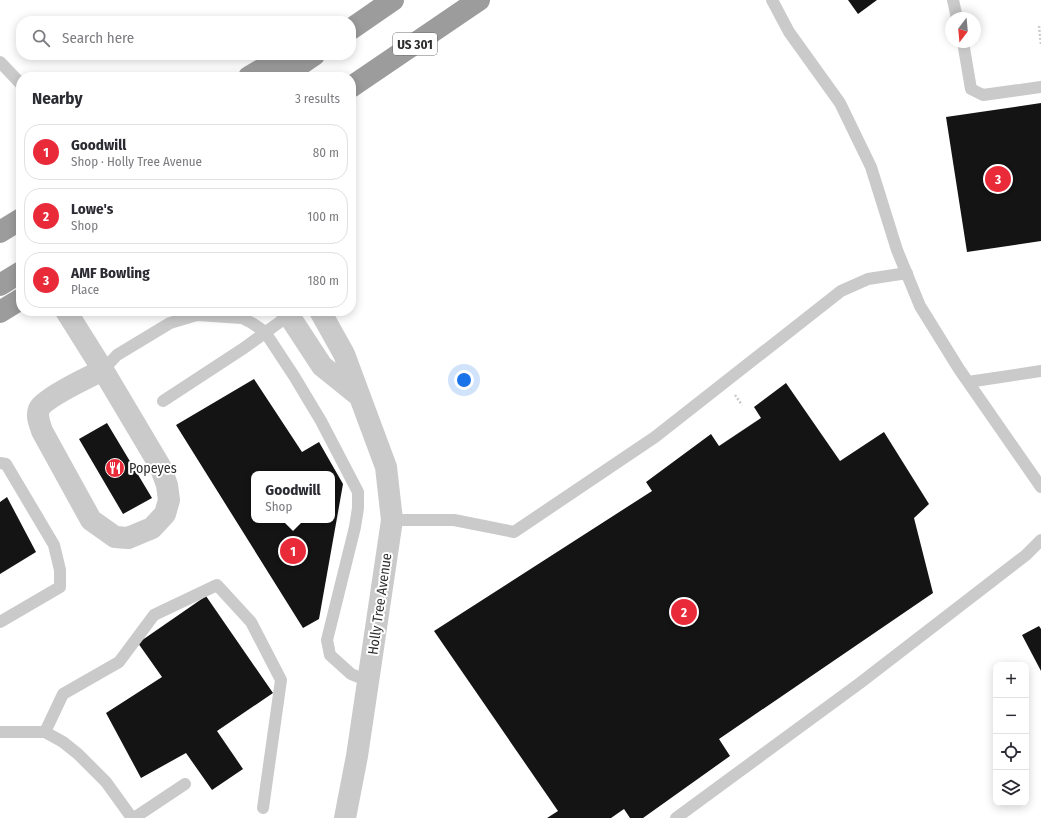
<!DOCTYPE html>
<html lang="en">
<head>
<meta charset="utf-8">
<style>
  body { margin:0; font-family:"Fira Sans Condensed",sans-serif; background:#f7f7f7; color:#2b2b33 }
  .controls { position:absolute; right:12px; bottom:12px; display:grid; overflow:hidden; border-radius:8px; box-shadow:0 2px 10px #0003 }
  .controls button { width:36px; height:36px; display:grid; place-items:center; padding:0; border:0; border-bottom:1px solid #e1e1e2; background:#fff; color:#2b2b33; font:20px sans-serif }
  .compass { position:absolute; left:945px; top:12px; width:36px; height:36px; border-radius:50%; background:#fff; box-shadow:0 2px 10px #0003; rotate:196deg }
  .you { position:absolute; left:464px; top:380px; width:14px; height:14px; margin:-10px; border:3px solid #fff; border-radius:50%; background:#1a73e8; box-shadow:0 0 0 6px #1a73e833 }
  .badge { display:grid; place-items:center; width:26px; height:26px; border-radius:50%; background:#e92a39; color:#fff; font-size:13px; font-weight:700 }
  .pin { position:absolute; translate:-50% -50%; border:2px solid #fff; box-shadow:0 1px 4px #0006 }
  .popup { position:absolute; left:251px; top:471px; width:84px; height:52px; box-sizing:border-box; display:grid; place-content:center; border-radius:8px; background:#fff; filter:drop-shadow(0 1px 3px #0005); font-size:13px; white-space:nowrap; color:#7c7c81 }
  .popup b { font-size:15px; color:#2b2b33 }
  .popup::after { content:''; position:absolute; left:50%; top:100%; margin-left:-8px; border:8px solid transparent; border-top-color:#fff }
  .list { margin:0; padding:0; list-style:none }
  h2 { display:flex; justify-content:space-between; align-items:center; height:52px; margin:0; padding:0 16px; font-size:17px }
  h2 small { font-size:13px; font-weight:400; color:#7c7c81 }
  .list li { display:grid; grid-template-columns:26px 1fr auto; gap:12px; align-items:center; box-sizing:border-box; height:56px; margin:0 8px 8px; padding:0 8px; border:1px solid #e1e1e2; border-radius:16px }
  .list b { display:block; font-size:15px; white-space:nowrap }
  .list p { margin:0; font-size:13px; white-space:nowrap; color:#7c7c81 }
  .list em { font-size:13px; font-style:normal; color:#7c7c81 }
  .icon { flex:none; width:22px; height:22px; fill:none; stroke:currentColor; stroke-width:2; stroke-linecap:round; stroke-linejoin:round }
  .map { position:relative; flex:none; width:1041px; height:818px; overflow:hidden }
  .search { position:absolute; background:#fff; box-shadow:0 2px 10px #0003; left:16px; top:16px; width:340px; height:44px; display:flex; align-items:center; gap:10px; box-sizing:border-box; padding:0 14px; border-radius:16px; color:#7c7c81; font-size:15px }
  .panel { position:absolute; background:#fff; box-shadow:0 2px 10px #0003; left:16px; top:72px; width:340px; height:244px; border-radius:16px }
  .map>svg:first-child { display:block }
  .building { fill:#141414; fill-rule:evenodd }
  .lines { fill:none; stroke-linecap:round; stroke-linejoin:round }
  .path { stroke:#cacaca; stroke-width:2.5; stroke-dasharray:2 2; stroke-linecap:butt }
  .service { stroke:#cacaca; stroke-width:12 }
  .minor { stroke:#cacaca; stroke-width:22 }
  .tertiary { stroke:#cacaca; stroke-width:22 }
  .trunk { stroke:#9c9c9c; stroke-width:22 }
  .labels { text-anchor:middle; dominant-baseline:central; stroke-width:4; stroke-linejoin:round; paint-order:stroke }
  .shield { fill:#fff; stroke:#6c6c6c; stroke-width:1 }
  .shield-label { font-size:13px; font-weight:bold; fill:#2d2d2d }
  .poi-label { font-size:14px; fill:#2d2d2d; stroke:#fff; text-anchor:start }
  .street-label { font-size:14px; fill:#2d2d2d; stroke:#fff }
</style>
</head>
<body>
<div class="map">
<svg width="1041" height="818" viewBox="0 0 1041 818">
  <rect width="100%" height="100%" fill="#fff"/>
  <path class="building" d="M848 0H877L858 14Z
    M1041 103V241L967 252 946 117Z
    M254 379 302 452 319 442 343 484 319 619 303 628 176 425ZM254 474H332V520H254Z
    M786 383 840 461 884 432 929 504 914 518 933 593 719 739 730 756 643 818H630L624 809 611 818H547L558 811 434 631 652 491 646 482 711 434 719 446 761 418 754 407Z
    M107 423 152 498 123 514 79 439Z
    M7 497 36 552 0 574V502Z
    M206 596 273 693 217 731 243 769 212 790 186 753 141 778 106 713 162 677 138 643Z
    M1039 626 1041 629V671L1022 635Z"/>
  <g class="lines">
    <path class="path" d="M1039 26 1041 45
      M735 395 742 405"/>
    <path class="service" d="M772 0 789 32 840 103 871 167 897 250 920 306 959 369 1041 487
      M953 0 957 18
      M963 42 971 89 983 95 1041 87
      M0 62 21 84
      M103 370 117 355 170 323 197 315 242 318 252 323 265 332 294 376 321 421 358 492V508L355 527 327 640 330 655 351 674 368 681
      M968 382 1041 371
      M163 401 244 348 288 316
      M0 463 6 464 54 545 60 570V587L0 622
      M392 520H454L514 532 655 437 841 291 868 279 907 273
      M0 732H45L63 742 78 754 106 782 132 818
      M45 732 63 694 119 662 154 615 217 585 251 622 281 680 263 808
      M134 818 185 784
      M676 818 860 683 1026 555 1041 540"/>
    <path class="minor" d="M66 311 103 370 160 466 167 485 169 500 165 514 152 528 128 538 115 537 91 520 42 431C40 424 36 417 39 409 42 399 91 376 103 370"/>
    <path class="tertiary" d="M286 311 322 366 358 395
      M320 311 344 354 386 467 392 520 357 756 345 818"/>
    <path class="trunk" d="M351 29 393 0
      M249 77 286 55
      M282 77 314 55
      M351 87 479 0
      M0 232 21 219
      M0 285 21 272
      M0 312 21 299"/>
  </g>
  <defs>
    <g id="restaurant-disc" transform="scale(1)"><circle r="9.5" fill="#e92a39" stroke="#fff"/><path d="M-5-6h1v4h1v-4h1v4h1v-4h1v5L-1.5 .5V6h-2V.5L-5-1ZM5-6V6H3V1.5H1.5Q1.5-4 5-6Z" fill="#fff"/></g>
  </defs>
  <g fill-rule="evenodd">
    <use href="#restaurant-disc" x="115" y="468"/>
  </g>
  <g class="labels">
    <rect class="shield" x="393" y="33" width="44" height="22" rx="3"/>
    <g class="shield-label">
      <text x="415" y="44">US 301</text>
    </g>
    <g class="poi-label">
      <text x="129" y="468">Popeyes</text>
    </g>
    <g class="street-label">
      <text transform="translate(380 604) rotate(-82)">Holly Tree Avenue</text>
    </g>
  </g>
</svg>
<div class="controls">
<button>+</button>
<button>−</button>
<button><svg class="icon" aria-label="locate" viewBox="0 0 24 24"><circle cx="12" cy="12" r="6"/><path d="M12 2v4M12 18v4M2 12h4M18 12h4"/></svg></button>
<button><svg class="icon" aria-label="layers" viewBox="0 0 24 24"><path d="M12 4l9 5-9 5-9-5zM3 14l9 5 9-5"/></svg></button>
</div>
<svg class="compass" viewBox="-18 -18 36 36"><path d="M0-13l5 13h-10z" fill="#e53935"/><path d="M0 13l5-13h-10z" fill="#7c7c81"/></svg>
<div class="you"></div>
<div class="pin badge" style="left:293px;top:551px">1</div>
<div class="popup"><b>Goodwill</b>Shop</div>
<div class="pin badge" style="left:684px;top:612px">2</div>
<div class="pin badge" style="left:998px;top:179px">3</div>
<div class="search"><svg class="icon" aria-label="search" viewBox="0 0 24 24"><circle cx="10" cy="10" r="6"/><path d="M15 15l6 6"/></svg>Search here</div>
<section class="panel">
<h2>Nearby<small>3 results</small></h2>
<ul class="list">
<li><span class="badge">1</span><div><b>Goodwill</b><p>Shop · Holly Tree Avenue</p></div><em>80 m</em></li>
<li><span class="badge">2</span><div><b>Lowe's</b><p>Shop</p></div><em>100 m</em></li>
<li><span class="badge">3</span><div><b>AMF Bowling</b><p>Place</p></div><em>180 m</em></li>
</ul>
</section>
</div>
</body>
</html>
